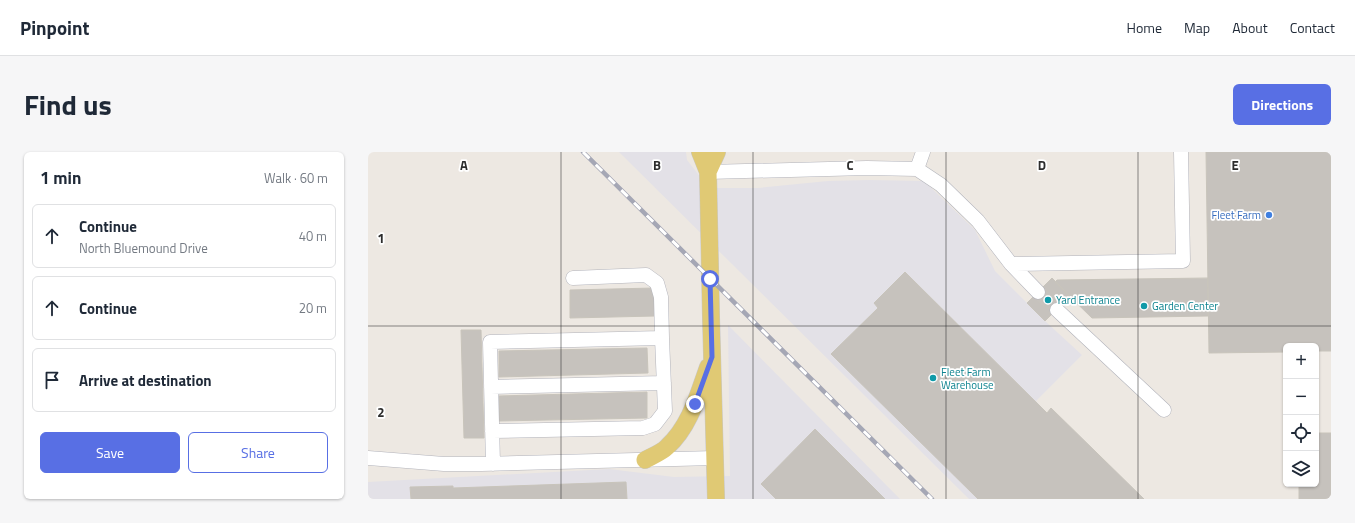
<!DOCTYPE html>
<html lang="en">
<head>
<meta charset="utf-8">
<style>
  body { margin:0; font-family:"Titillium Web",sans-serif; background:#f6f6f7; color:#1f2937 }
  .controls { position:absolute; right:12px; bottom:12px; display:grid; overflow:hidden; border-radius:6px; box-shadow:0 1px 3px #0004 }
  .controls button { width:36px; height:36px; display:grid; place-items:center; padding:0; border:0; border-bottom:1px solid #e0e1e3; background:#fff; color:#1f2937; font:20px sans-serif }
  .stop { position:absolute; width:12px; height:12px; margin:-9px; border:3px solid #586fe4; border-radius:50%; background:#fff }
  .stop.end { background:#586fe4; border-color:#fff; box-shadow:0 1px 4px #0008 }
  .list { margin:0; padding:0; list-style:none }
  h2 { display:flex; justify-content:space-between; align-items:center; height:52px; margin:0; padding:0 16px; font-size:17px }
  h2 small { font-size:13px; font-weight:400; color:#747a83 }
  .list li { display:grid; grid-template-columns:26px 1fr auto; gap:12px; align-items:center; box-sizing:border-box; height:64px; margin:0 8px 8px; padding:0 8px; border:1px solid #e0e1e3; border-radius:6px }
  .list b { display:block; font-size:15px; white-space:nowrap }
  .list p { margin:0; font-size:13px; white-space:nowrap; color:#747a83 }
  .list em { font-size:13px; font-style:normal; color:#747a83 }
  .actions { display:flex; gap:8px; padding:12px 16px }
  .actions a { flex:1; padding:9px 0; border:1px solid #586fe4; border-radius:6px; text-align:center; font-size:14px; color:#586fe4 }
  .actions .main { background:#586fe4; color:#fff }
  .icon { flex:none; width:22px; height:22px; fill:none; stroke:currentColor; stroke-width:2; stroke-linecap:round; stroke-linejoin:round }
  .map { position:relative; flex:none; width:963px; height:347px; overflow:hidden; border-radius:6px }
  header { display:flex; align-items:center; gap:24px; box-sizing:border-box; height:56px; padding:0 20px; background:#fff; border-bottom:1px solid #e0e1e3 }
  header strong { font-size:19px }
  nav { display:flex; gap:22px; margin-inline-start:auto; font-size:14px }
  .intro { display:flex; align-items:center; justify-content:space-between; box-sizing:border-box; height:96px; padding:0 24px }
  h1 { margin:0; font-size:28px }
  .button { padding:10px 18px; border-radius:6px; background:#586fe4; color:#fff; font-size:14px; font-weight:700 }
  main { display:flex; gap:24px; padding:0 24px }
  aside { flex:1; background:#fff; border-radius:6px; box-shadow:0 1px 3px #0004 }
  .map>svg:first-child { display:block }
  .industrial { fill:#e3e1e7 }
  .building { fill:#c6c2bd; stroke:#c8c4bb }
  .lines { fill:none; stroke-linecap:round; stroke-linejoin:round }
  .minor-tunnel { stroke:#c7c3be; stroke-width:14; stroke-dasharray:14 7; stroke-linecap:butt }
  .minor-casing { stroke:#b2b3bb; stroke-width:15 }
  .major-casing { stroke:#c8c8c8; stroke-width:18 }
  .minor { stroke:#fff; stroke-width:14 }
  .major { stroke:#e0c974; stroke-width:17 }
  .rail-casing { stroke:#a5a7b5; stroke-width:4.5 }
  .rail { stroke:#fff; stroke-width:3; stroke-dasharray:9; stroke-linecap:butt }
  .route { stroke:#586fe4; stroke-width:5 }
  .grid { fill:none; stroke:#2d2d2d; stroke-width:1; stroke-opacity:0.55 }
  .shop-dot { fill:#3f7fe0; stroke:#fff; stroke-width:1.5 }
  .culture-dot { fill:#0f9aa8; stroke:#fff; stroke-width:1.5 }
  .labels { text-anchor:middle; dominant-baseline:central; stroke-width:3.5; stroke-linejoin:round; paint-order:stroke }
  .shop-label { font-size:11px; fill:#366cbe; stroke:#fff; text-anchor:end }
  .culture-label { font-size:11px; fill:#0d838f; stroke:#fff; text-anchor:start }
  .grid-label { font-size:13px; text-anchor:middle; font-weight:bold; fill:#2d2d2d; stroke:#fff; stroke-width:3.5; stroke-linejoin:round; paint-order:stroke }
</style>
</head>
<body>
<header>
<strong>Pinpoint</strong>
<nav><a>Home</a><a>Map</a><a>About</a><a>Contact</a></nav>
</header>
<div class="intro"><h1>Find us</h1><a class="button">Directions</a></div>
<main>
<aside>
<h2>1 min<small>Walk · 60 m</small></h2>
<ul class="list">
<li><svg class="icon" aria-label="ahead" viewBox="0 0 24 24"><path d="M12 20V5M6 11l6-6 6 6"/></svg><div><b>Continue</b><p>North Bluemound Drive</p></div><em>40 m</em></li>
<li><svg class="icon" aria-label="ahead" viewBox="0 0 24 24"><path d="M12 20V5M6 11l6-6 6 6"/></svg><div><b>Continue</b></div><em>20 m</em></li>
<li><svg class="icon" aria-label="arrive" viewBox="0 0 24 24"><path d="M6 21V4h12l-3 4 3 4H6"/></svg><div><b>Arrive at destination</b></div></li>
</ul>
<div class="actions"><a class="main">Save</a><a>Share</a></div>
</aside>
<div class="map">
<svg width="963" height="347" viewBox="0 0 963 347">
  <rect width="100%" height="100%" fill="#ede8e2"/>
  <path class="industrial" d="M251 0H318L319 8 341 36H390L460 29 501 28 556 29 607 78 627 119 677 169 714 203 668 249 679 261 683 256 776 347H601Z
    M360 173 532 347H0V330L241 317 306 325 362 324Z"/>
  <path class="building" d="M838 0H963V199H948V194H918V200L841 201Z
    M537 120 679 261 683 256 776 347H610L463 202 510 156 506 151Z
    M684 126 702 144 677 169 659 151Z
    M840 126V164L724 166 687 130 689 128Z
    M286 136 287 164 202 166V138Z
    M93 178H113L116 286H96Z
    M279 196 280 221 131 225V199Z
    M279 240V266L131 269 130 244Z
    M447 277 517 347H408L393 332Z
    M948 281H963V347H931V332H948Z
    M258 330 259 347H43L42 335 85 334V336Z"/>
  <g class="lines">
    <path class="minor-tunnel" d="M670 140 689 158"/>
    <g class="minor-casing">
      <path id="minor" d="M549 17 555 0
        M340 20 499 16 549 17 573 33 610 69 643 112 670 140
        M643 112 815 109 813 0
        M205 126 278 123 289 131 293 145 294 186
        M689 158 796 258
        M123 235 296 231
        M124 279 275 276 287 272 297 259 294 186 122 190 125 312
        M0 306 76 312H113L347 306"/>
    </g>
    <g class="major-casing">
      <path id="major" d="M332 0 340 20 343 165 348 347
        M340 20 349 0
        M277 308C284 304 293 301 299 295 322 274 330 243 340 215"/>
    </g>
    <use href="#minor" class="minor"/>
    <use href="#major" class="major"/>
    <g class="rail-casing">
      <path id="rail" d="M215 0 564 347"/>
    </g>
    <use href="#rail" class="rail"/>
  </g>
  <g class="lines">
    <path class="route" d="M327 252 344 205 342 127"/>
  </g>
  <path class="grid" d="M193 0V347M385 0V347M578 0V347M770 0V347M0 174H963"/>
  <circle class="shop-dot" cx="901" cy="63" r="4"/>
  <g class="culture-dot">
    <circle cx="680" cy="148" r="4"/>
    <circle cx="776" cy="154" r="4"/>
    <circle cx="565" cy="226" r="4"/>
  </g>
  <g class="labels">
    <g class="shop-label">
      <text x="893" y="63">Fleet Farm</text>
    </g>
    <g class="culture-label">
      <text x="688" y="148">Yard Entrance</text>
      <text x="784" y="154">Garden Center</text>
      <text x="573" y="220">Fleet Farm<tspan x="573" dy="13">Warehouse</tspan></text>
    </g>
  </g>
  <g class="grid-label">
    <text x="96" y="18">A</text>
    <text x="289" y="18">B</text>
    <text x="482" y="18">C</text>
    <text x="674" y="18">D</text>
    <text x="867" y="18">E</text>
    <text x="13" y="91">1</text>
    <text x="13" y="265">2</text>
  </g>
</svg>
<div class="controls">
<button>+</button>
<button>−</button>
<button><svg class="icon" aria-label="locate" viewBox="0 0 24 24"><circle cx="12" cy="12" r="6"/><path d="M12 2v4M12 18v4M2 12h4M18 12h4"/></svg></button>
<button><svg class="icon" aria-label="layers" viewBox="0 0 24 24"><path d="M12 4l9 5-9 5-9-5zM3 14l9 5 9-5"/></svg></button>
</div>
<div class="stop" style="left:342px;top:127px"></div>
<div class="stop end" style="left:327px;top:252px"></div>
</div>
</main>
</body>
</html>
